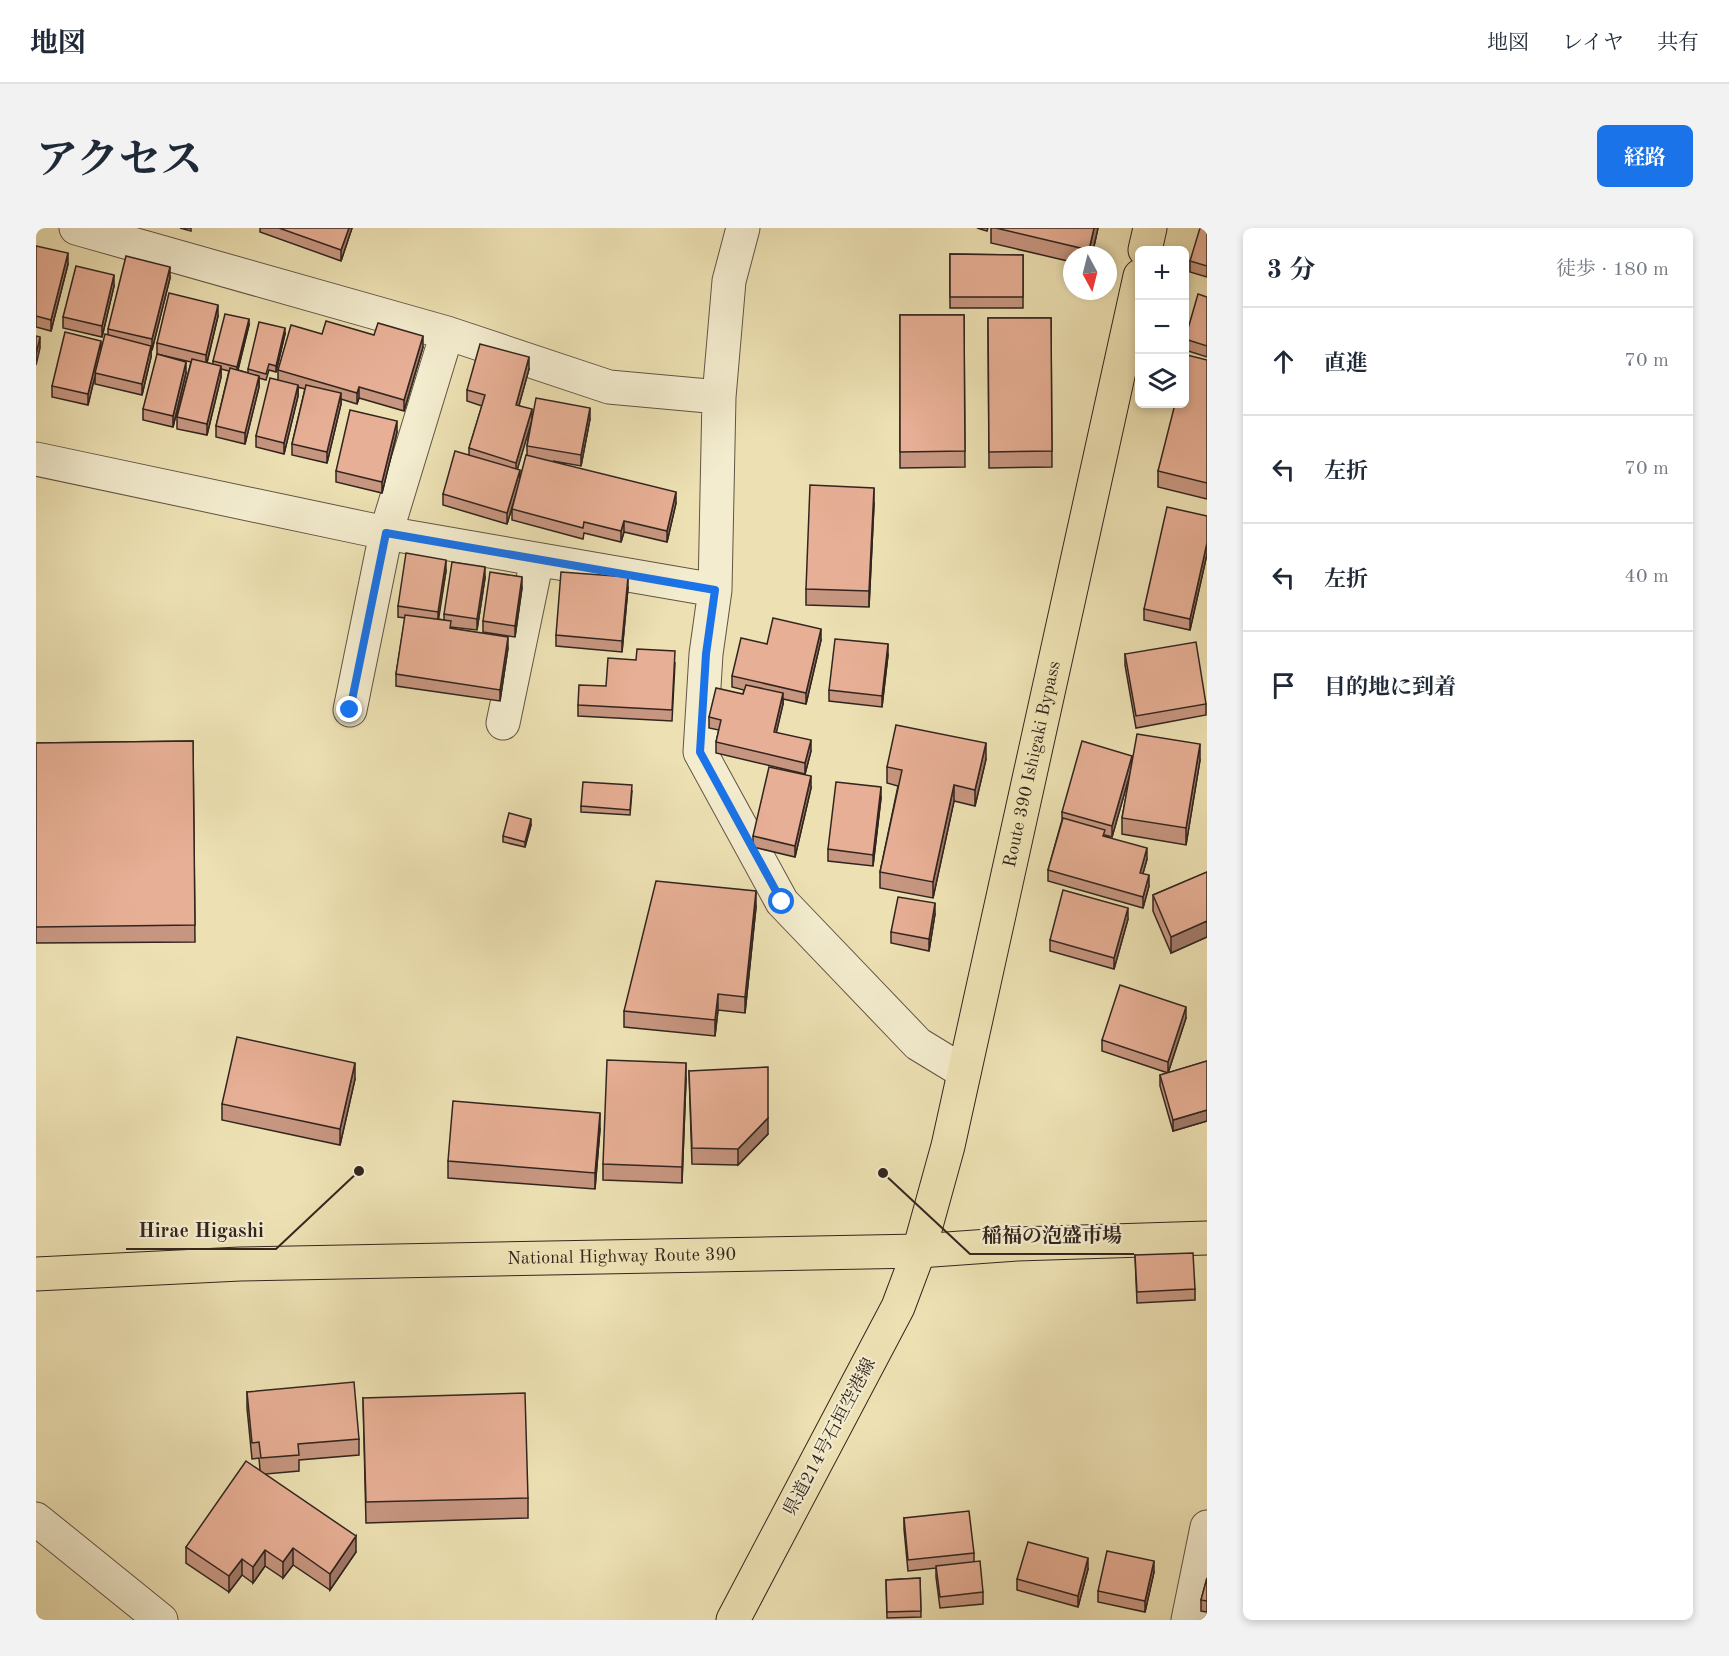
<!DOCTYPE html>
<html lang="ja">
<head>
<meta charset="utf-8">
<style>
  body { margin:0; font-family:"Old Standard TT","Noto Serif JP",serif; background:#f2f2f3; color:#1f2937 }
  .controls { position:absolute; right:18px; top:18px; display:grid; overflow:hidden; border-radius:9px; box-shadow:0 3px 9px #0003 }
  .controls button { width:54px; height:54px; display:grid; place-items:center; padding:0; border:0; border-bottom:2px solid #e0e1e3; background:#fff; color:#1f2937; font:30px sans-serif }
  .compass { position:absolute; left:1027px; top:18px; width:54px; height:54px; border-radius:50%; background:#fff; box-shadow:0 3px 9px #0003; rotate:173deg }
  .stop { position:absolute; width:18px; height:18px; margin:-14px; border:4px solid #1a73e8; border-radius:50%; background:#fff }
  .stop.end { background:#1a73e8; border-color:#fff; box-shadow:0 2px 6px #0008 }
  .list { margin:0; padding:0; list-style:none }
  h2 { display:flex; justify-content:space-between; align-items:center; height:78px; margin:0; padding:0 24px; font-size:26px }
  h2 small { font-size:20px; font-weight:400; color:#747a83 }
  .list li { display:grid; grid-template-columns:39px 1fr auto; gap:18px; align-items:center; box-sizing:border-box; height:108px; padding:0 24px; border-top:2px solid #e0e1e3 }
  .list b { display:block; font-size:22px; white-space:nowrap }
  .list em { font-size:20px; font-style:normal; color:#747a83 }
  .icon { flex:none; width:33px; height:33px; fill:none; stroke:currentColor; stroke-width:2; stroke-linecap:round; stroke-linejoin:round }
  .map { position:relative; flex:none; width:1171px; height:1392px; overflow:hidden; border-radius:9px }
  header { display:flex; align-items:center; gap:36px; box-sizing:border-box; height:84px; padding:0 30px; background:#fff; border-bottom:2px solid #e0e1e3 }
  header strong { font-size:28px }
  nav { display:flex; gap:33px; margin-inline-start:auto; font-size:21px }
  .intro { display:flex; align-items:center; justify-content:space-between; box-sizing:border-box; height:144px; padding:0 36px }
  h1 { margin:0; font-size:42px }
  .button { padding:15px 27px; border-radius:9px; background:#1a73e8; color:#fff; font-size:21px; font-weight:700 }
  main { display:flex; gap:36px; padding:0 36px }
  aside { flex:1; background:#fff; border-radius:9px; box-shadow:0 3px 9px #0003 }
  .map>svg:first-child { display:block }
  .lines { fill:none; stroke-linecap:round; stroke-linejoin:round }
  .minor-casing { stroke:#615444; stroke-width:35 }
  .major-casing { stroke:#32251f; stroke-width:35 }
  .highway-casing { stroke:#32251f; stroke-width:35 }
  .minor { stroke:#f3ecce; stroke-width:33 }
  .major { stroke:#ede1b3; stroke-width:33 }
  .highway { stroke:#ede1b3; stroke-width:33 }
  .wall { fill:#c79680; stroke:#32251f; stroke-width:1.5; fill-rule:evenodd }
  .shaded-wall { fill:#a27a68; stroke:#32251f; stroke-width:1.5 }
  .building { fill:#e7af95; stroke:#32251f; stroke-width:1.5 }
  .route { stroke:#1a73e8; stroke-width:8 }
  .labels { text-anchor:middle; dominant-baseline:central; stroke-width:4.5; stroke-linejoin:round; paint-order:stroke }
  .street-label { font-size:18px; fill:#32251f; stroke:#f3ecce }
  .leader { fill:none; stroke:#32251f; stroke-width:2 }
  .callout-dot { fill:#32251f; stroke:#f3ecce; stroke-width:2 }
  .callout-label { font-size:20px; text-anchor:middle; font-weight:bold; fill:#32251f; stroke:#f3ecce; stroke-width:4.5; stroke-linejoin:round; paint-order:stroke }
</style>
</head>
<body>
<header>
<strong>地図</strong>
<nav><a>地図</a><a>レイヤ</a><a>共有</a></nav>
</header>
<div class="intro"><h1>アクセス</h1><a class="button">経路</a></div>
<main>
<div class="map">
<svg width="1171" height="1392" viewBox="0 0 1171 1392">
  <rect width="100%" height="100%" fill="#ede1b3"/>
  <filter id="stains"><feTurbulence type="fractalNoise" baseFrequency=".00333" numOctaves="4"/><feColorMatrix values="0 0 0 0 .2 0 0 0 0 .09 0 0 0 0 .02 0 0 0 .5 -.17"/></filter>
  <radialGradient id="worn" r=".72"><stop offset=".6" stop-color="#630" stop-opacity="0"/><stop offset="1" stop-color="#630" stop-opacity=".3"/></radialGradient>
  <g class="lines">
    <g class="minor-casing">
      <path id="minor" d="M40 0 411 105 573 159 683 169
        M707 0 693 53 683 169 679 362 670 426 664 524 746 674 882 816 928 844
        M0 231 350 305 679 362
        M314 482 350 305 411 105
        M467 495 501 332
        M0 1291 125 1392
        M1152 1392 1171 1299"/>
    </g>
    <g class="major-casing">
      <path id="major" d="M697 1392 862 1079 883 1023"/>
    </g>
    <g class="highway-casing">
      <g id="highway">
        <path d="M1109 22 1114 0"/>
        <path id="s1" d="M883 1023 912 918 1104 48"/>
        <path id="s2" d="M0 1046 204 1036 883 1023 981 1016 1171 1010"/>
      </g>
    </g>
    <use href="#minor" class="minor"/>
    <use href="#major" class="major"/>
    <use href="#highway" class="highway"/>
  </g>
  <path class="wall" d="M144 0H155V3Z
    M224 0H316L305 33 224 4Z
    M941 0H952L951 3Z
    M955 0H1062L1056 27H1036V34L955 15Z
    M1171 0V49L1154 44V33Z
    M0 18 32 36 15 103 0 99Z
    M914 26 987 27V80H914Z
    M134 50 116 122H115V129L106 167 59 156V146L52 177 16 169V158L65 124 72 107V101Z
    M78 58 66 109 27 100V89Z
    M1171 69V129L1149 122V110Z
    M864 87H928L929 239 864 240Z
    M182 88 171 135 177 136V133L213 97 202 142 212 145V141L249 106 240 144 233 142 230 152 223 150V159L209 216 180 209V198L193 143 185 141V149L171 207 141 201V189L155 134 121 126V115Z
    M952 90H1015L1016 239 953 240Z
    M286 106 338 107 387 119 368 183 323 170 321 176 305 171V176L291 235 256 227V216L269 161 262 159V168L248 226 220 219V208L242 152V142Z
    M1171 132V271L1122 259V243Z
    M493 141 483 177 496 189 554 191 545 238 517 233 640 275 631 314 588 304 585 314 548 305 547 311 476 292V281L480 266 471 296 407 277V266L433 227V220L446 178 431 173V162ZM494 197 491 218V227L484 250 481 241Z
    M150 145 137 199 107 192V181Z
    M361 204 346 265 300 254V243Z
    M838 276 833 379 770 377V361Z
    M1171 288V326L1154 402 1108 392V381Z
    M410 343 402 391 408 392V386L449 350 441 402 415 399V400L472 420 464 473 360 458V446L369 390 362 389V378Z
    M486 360 479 409 447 404V393Z
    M592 360 586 424 520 418V407Z
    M785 412 770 476 747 471V476L740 504 775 523 769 546 680 525V514L683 502 673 500V489L707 466 708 462 696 459V448L731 416Z
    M1089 426 1170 476V487L1100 500 1089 437Z
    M852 427 846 479 793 473V462Z
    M639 435 636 493 542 488V477L570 458Z
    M157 513 159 714 0 715V515Z
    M950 531 939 578 918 573 897 670 844 660V644L862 558 851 555V539Z
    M1164 532 1150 617 1086 606V590L1095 542 1076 609 1069 607V608L1111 631 1107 645 1113 658 1107 680 1012 653V642L1026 592V584L1096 536Z
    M775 560 759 629 717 619V608Z
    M596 563 594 587 545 584V578Z
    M845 570 837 638 792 633V621Z
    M495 597 489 619 467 614V608Z
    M1171 644V709L1135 725 1117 683V667Z
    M720 679 709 785 682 782 679 808 588 799V783Z
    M899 686 893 723 855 715V704Z
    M1092 691 1078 741 1014 723V712Z
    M1150 790 1132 845 1171 833V893L1137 903 1124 858V847L1132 845 1066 823V812Z
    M653 843 732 906 702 937 656 936Z
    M319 851 304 917 186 892V876Z
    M650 851 646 955 567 952V936Z
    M564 901 559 961 412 950V933Z
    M1099 1027 1159 1061V1072L1101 1075Z
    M211 1164 323 1211V1227L263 1232V1243L229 1246 320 1324 294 1362 257 1337 247 1350 229 1338 217 1355 206 1347 193 1364 150 1335V1319L224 1242 223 1230 216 1231 211 1180Z
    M327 1170 492 1270V1290L330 1295Z
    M868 1290 938 1325V1334L947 1364V1376L904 1380 900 1349V1340L872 1343 868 1301Z
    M1052 1341 1042 1379 981 1362V1351Z
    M1118 1344 1109 1384 1062 1374V1363Z
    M884 1350 885 1389 851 1390 850 1352Z
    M1171 1350V1384L1165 1383V1372Z"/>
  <path class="shaded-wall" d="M313 0H316L305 33V22Z
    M1058 0H1062L1056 27H1053V22Z
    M32 25V36L15 103V92Z
    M134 39V50L116 122V111Z
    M78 47V58L66 109V98Z
    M182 77V88L170 138V127Z
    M213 91V97L201 145V139Z
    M249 100V106L240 144V138Z
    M387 108V119L368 183V172Z
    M4 109V120L0 137V126Z
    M65 113V124L52 177V166Z
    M115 118V129L106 167V156Z
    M493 129V141L480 188V177Z
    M150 134V145L137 199V188Z
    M185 138V149L171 207V196Z
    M223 148V159L209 216V205Z
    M262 157V168L248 226V215Z
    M323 159V170L321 176V165Z
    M305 165V176L291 235V224Z
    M554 180V191L545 238V227Z
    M496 181V192L480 246V235Z
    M361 193V204L346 265V254Z
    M484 242V253L471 296V285Z
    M838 260V276L833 379V363Z
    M640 264V275L631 314V303Z
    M588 293V304L585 314V303Z
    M1171 315V326L1154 402V391Z
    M410 332V343L402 395V384Z
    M449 339V350L441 402V391Z
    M486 349V360L479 409V398Z
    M592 349V360L586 424V413Z
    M785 401V412L770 476V465Z
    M472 409V420L464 473V462Z
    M852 416V427L846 479V468Z
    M747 465V476L738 515V504Z
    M775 512V523L769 546V535Z
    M950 515V531L939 578V562Z
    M1164 516V532L1150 617V600Z
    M1096 528V539L1076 609V598Z
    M775 548V560L759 629V618Z
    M918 557V573L897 670V654Z
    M845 559V570L837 638V627Z
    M495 591V597L489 619V614Z
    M1111 620V631L1104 656V645Z
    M1113 647V658L1107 680V669Z
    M720 663V679L709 785V769Z
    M899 675V686L893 723V711Z
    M1092 680V691L1078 741V730Z
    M1171 693V709L1135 725V709Z
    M682 766V782L679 808V792Z
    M1150 779V790L1132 845V834Z
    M319 835V851L304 917V901Z
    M650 835V851L646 955V939Z
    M1171 882V893L1137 903V892Z
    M564 885V901L559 961V945Z
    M732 890V906L702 937V921Z
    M320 1308V1324L294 1362V1346Z
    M257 1320V1337L247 1350V1334Z
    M229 1322V1338L217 1355V1339Z
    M1052 1330V1341L1042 1379V1368Z
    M206 1331V1347L193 1364V1348Z
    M1118 1333V1344L1109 1384V1373Z"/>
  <path class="building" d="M243 0H313L305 22Z
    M960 0H1058L1053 22Z
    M1164 0H1171V38L1154 33Z
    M0 18 32 25 15 92 0 88Z
    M914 26 987 27V69H914Z
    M90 28 134 39 116 111 72 101Z
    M40 38 78 47 66 98 27 89Z
    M133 65 182 77 170 127 121 115Z
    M1162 66 1171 69V118L1149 111Z
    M189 86 213 91 201 139 177 133Z
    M864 87H928L929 223 864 224Z
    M952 90H1015L1016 223 953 224Z
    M290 93 338 107 342 95 387 108 368 172 323 159 321 165 242 142 255 97 286 106Z
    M223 94 249 100 240 138 233 136 230 146 212 141Z
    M29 104 65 113 52 166 16 158Z
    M69 106 115 118 106 156 59 145Z
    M0 108 4 109 0 126Z
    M444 116 493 129 480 177 496 181 480 235 433 220 449 167 431 162Z
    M121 126 150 134 137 188 107 181Z
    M1151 127 1171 132V255L1122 243 1139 176H1149V138Z
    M156 131 185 138 171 196 141 189Z
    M194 140 223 148 209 205 180 198Z
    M234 150 262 157 248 215 220 208Z
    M270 157 305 165 291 224 256 216Z
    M500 170 554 180 545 227 491 218Z
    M314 182 361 193 346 254 300 243Z
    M419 223 484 242 471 285 407 266Z
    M490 227 640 264 631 303 588 293 585 303 548 294 547 300 476 281Z
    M774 257 838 260 833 363 770 361Z
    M1131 279 1171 288V315L1154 391 1108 381Z
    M370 325 410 332 402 384 362 378Z
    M416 334 449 339 441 391 408 386Z
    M454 344 486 349 479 398 447 393Z
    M525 344 592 349 586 413 520 407Z
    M369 387 415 393 414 400 472 409 464 462 360 446Z
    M737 390 785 401 770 465 696 448 705 410 731 416Z
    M799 411 852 416 846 468 793 462Z
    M1160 414 1170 476 1100 488 1089 426Z
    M601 421 639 423 636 482 542 477 543 457 570 458 572 430 600 432Z
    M710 457 747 465 738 504 775 512 769 535 680 514 685 492 673 489 680 460 707 466Z
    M860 497 950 515 939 562 918 557 897 654 844 644 866 542 851 539Z
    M1101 506 1164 516 1150 600 1086 590Z
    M157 513 159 697 0 699V515Z
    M1046 513 1096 528 1076 598 1026 584Z
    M733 539 775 548 759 618 717 608Z
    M547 554 596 557 594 582 545 578Z
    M800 554 845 559 837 627 792 621Z
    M473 585 495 591 489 614 467 608Z
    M1027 590 1069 602 1067 608 1111 620 1104 645 1113 647 1107 669 1012 642Z
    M1171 644V693L1135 709 1117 667Z
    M620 653 720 663 709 769 682 766 679 792 588 783Z
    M1027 662 1092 680 1078 730 1014 712Z
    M862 669 899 675 893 711 855 704Z
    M1084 757 1150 779 1132 834 1066 812Z
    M201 809 319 835 304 901 186 876Z
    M571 832 650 835 646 939 567 936Z
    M1171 833V882L1137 892 1124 847Z
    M732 839V890L702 921 656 920 653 843Z
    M417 873 564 885 559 945 412 933Z
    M1157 1025 1159 1061 1101 1064 1099 1027Z
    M318 1154 323 1211 262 1216 263 1227 225 1230 223 1214 216 1215 211 1164Z
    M489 1165 492 1270 330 1274 327 1170Z
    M210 1233 320 1308 294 1346 257 1320 247 1334 229 1322 217 1339 206 1331 193 1348 150 1319Z
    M933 1283 938 1325 872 1332 868 1290Z
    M992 1314 1052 1330 1042 1368 981 1351Z
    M1071 1323 1118 1333 1109 1373 1062 1363Z
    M944 1333 947 1364 904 1369 900 1338Z
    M884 1350 885 1383 851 1384 850 1352Z
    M1171 1350V1373L1165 1372Z"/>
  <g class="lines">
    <path class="route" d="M314 482 350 305 679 362 670 426 664 524 746 674"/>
  </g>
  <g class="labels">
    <g class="street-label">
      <text stroke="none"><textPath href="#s1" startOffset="500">Route 390 Ishigaki Bypass</textPath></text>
      <text stroke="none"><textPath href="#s2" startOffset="586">National Highway Route 390</textPath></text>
      <text transform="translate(794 1209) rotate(-62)">県道214号石垣空港線</text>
    </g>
  </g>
  <path class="leader" d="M323 943L240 1021H90M847 945L934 1026H1098"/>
  <g class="callout-dot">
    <circle cx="323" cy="943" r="6"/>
    <circle cx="847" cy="945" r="6"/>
  </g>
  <g class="callout-label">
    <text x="165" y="1009">Hirae Higashi</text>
    <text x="1016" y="1014">稲福の泡盛市場</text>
  </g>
  <rect width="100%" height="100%" filter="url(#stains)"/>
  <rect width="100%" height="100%" fill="url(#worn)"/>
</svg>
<div class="controls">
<button>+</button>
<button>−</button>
<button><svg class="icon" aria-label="layers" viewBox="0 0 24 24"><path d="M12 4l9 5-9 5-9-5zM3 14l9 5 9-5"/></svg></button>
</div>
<svg class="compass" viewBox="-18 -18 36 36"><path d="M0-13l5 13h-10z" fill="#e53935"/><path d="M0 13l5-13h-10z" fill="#747a83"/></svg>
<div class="stop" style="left:746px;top:674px"></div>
<div class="stop end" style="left:314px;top:482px"></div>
</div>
<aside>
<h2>3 分<small>徒歩 · 180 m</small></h2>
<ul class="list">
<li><svg class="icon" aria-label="ahead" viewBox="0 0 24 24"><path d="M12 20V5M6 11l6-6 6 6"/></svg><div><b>直進</b></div><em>70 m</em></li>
<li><svg class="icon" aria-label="left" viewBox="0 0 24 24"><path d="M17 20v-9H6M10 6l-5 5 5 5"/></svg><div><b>左折</b></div><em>70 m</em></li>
<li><svg class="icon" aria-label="left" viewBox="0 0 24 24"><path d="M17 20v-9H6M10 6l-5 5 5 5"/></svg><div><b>左折</b></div><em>40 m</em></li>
<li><svg class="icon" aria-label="arrive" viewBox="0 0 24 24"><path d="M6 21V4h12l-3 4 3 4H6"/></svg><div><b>目的地に到着</b></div></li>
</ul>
</aside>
</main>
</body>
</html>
